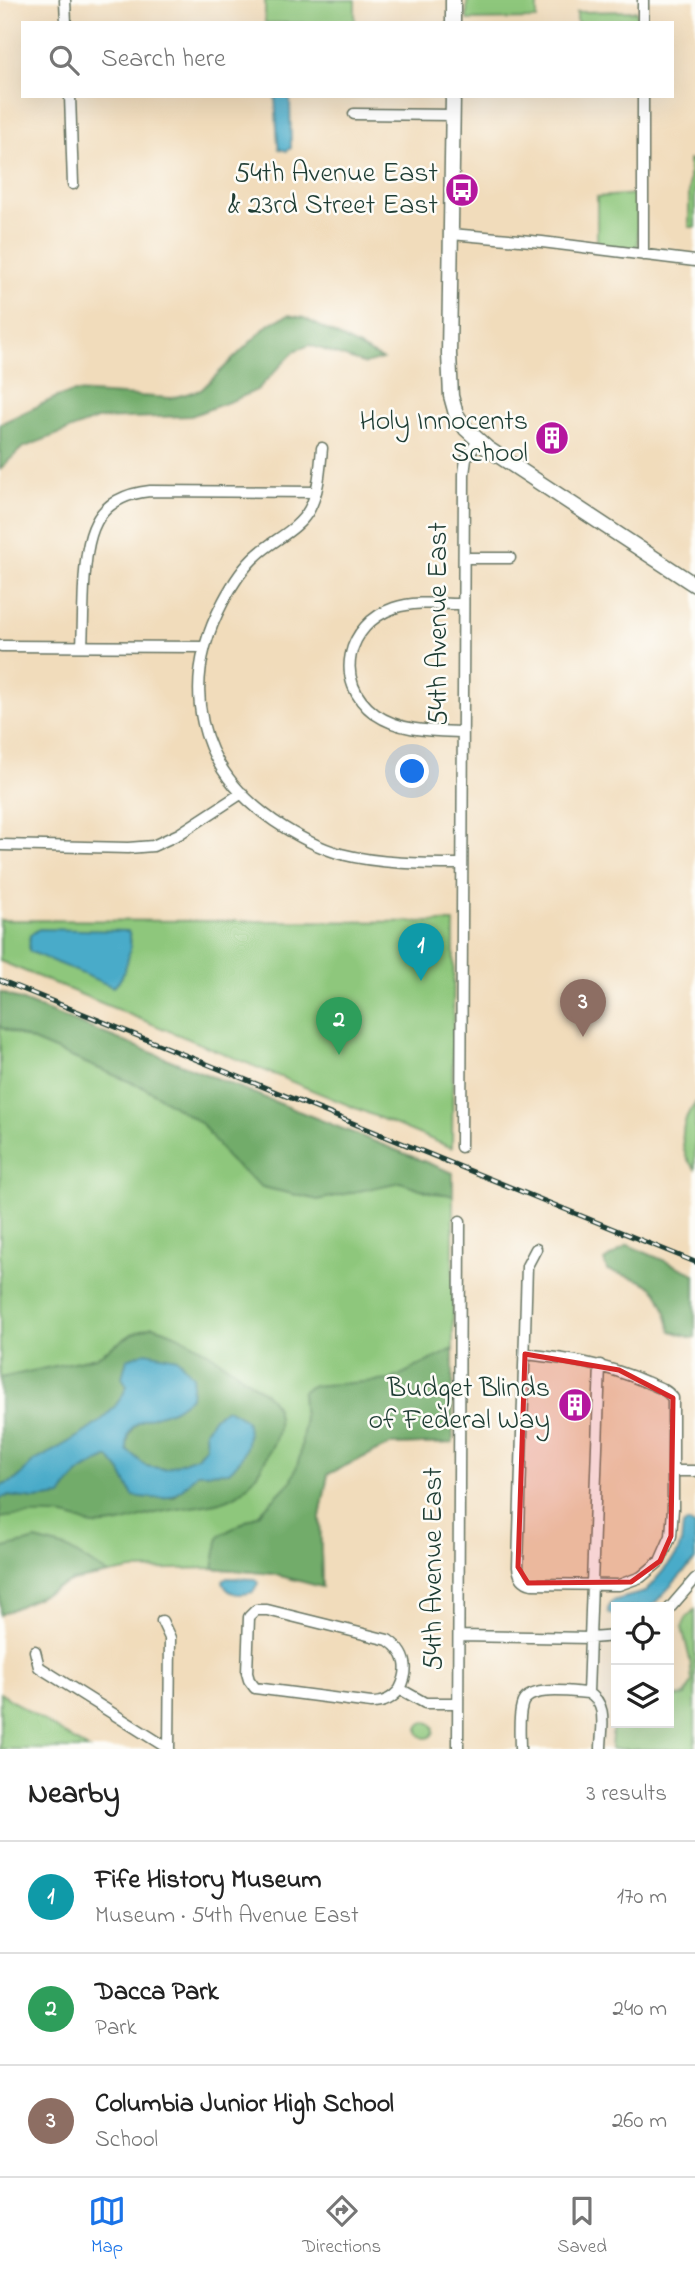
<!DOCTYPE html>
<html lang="en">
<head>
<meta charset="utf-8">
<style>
  body { margin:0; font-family:"Indie Flower",sans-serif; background:#f6f6f6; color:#222 }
  .controls { position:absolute; right:21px; bottom:21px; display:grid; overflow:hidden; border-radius:0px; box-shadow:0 7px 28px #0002 }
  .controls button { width:63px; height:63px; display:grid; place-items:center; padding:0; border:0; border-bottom:2px solid #e0e0e0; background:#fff; color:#222; font:35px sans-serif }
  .you { position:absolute; left:413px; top:772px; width:24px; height:24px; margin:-18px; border:5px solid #fff; border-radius:50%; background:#1a73e8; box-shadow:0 0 0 10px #1a73e833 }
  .badge { display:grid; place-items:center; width:46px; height:46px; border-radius:50%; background:#1a73e8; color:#fff; font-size:23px; font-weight:700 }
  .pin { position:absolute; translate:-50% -58px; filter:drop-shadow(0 2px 4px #0008) }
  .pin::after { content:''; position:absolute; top:37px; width:24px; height:21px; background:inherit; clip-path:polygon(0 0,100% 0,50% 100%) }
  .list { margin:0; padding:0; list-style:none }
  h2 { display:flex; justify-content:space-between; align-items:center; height:91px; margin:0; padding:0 28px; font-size:30px }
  h2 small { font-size:23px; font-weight:400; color:#767676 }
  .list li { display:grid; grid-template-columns:46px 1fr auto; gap:21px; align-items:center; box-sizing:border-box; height:112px; padding:0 28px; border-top:2px solid #e0e0e0 }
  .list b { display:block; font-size:26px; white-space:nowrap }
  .list p { margin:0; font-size:23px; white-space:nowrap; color:#767676 }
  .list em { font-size:23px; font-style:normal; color:#767676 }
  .icon { flex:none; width:38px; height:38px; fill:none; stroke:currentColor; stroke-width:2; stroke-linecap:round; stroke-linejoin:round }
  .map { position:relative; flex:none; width:695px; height:1749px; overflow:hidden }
  .search { position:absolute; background:#fff; box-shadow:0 7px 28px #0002; left:21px; right:21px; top:21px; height:77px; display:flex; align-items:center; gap:18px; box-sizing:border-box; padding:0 24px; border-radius:0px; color:#767676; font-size:26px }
  .sheet { height:427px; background:#fff }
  nav { display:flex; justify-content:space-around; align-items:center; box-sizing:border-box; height:98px; border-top:2px solid #e0e0e0; background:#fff; font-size:19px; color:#767676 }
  nav a { display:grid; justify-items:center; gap:4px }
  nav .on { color:#1a73e8 }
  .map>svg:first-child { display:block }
  .green { fill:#8ec77b; stroke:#568258; stroke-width:2 }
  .forest { fill:#72ac6b; stroke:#487450; stroke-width:2 }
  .water { fill:#49abc9; stroke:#34747e; stroke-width:2 }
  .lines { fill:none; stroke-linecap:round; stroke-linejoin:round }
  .minor-casing { stroke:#687563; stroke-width:13 }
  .major-casing { stroke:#687563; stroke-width:17 }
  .minor { stroke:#fff; stroke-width:10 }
  .major { stroke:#fff; stroke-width:14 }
  .rail-casing { stroke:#1f3d34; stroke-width:5 }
  .rail { stroke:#fdfcf7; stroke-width:2.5; stroke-dasharray:8; stroke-linecap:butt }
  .marked { fill:#d62828; fill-opacity:0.2; stroke:#d62828; stroke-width:5; stroke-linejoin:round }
  .labels { text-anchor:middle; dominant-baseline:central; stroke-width:5; stroke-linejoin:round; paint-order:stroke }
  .poi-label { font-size:28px; fill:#1f3d34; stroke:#fdfcf7; text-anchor:end }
  .street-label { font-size:28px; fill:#1f3d34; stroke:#fdfcf7 }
</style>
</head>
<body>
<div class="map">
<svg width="695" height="1749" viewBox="0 0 695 1749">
  <rect width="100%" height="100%" fill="#fdfcf7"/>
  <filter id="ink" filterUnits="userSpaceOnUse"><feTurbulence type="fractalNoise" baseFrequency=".0143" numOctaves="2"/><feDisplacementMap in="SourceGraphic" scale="14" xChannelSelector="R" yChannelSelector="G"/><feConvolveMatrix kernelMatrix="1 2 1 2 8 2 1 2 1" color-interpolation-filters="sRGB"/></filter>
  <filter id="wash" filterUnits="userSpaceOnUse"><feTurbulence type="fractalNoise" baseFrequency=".00686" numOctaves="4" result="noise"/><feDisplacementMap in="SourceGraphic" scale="28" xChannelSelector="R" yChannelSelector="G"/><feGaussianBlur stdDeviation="1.57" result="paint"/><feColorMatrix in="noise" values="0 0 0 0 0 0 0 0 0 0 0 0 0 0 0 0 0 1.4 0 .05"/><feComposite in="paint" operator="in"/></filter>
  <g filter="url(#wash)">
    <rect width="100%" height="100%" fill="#f1dcbb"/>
    <path class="green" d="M265 0H355V23H265Z
      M467 0H537V19L467 20Z
      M637 11V23H577V12Z
      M689 160H695V227H689Z
      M637 194 638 251 597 244V197Z
      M0 920 454 922 452 1148 0 961Z
      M0 992 453 1173V1443L389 1445 328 1474 320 1517 322 1587 273 1574 213 1568 131 1570 72 1581 0 1615Z
      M695 1103V1169C677 1151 680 1121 695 1103Z
      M695 1609V1749H611L614 1707H616V1723H669V1698L685 1695 692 1682 690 1660 682 1627 686 1618Z
      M0 1693 88 1749H0Z
      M418 1730a8 8 0 1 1 16 0a8 8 0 1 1-16 0Z"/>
    <path class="forest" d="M288 315 304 318 382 359 365 364 310 345 296 350 257 390 239 398 191 416 97 419 22 448 0 469V424L57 397 74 392 171 398 201 390 269 324Z
      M0 992 453 1173V1195L432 1193 400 1182 318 1200 262 1187 230 1161 202 1124 147 1089 0 1027Z
      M628 1245 695 1274V1337L692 1338 671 1331C658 1280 654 1285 607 1270L604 1261Z
      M152 1326C188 1334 236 1371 266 1394 280 1405 281 1427 274 1442 242 1514 223 1499 156 1513 135 1518 117 1527 94 1525 86 1525 78 1519 69 1517 52 1513 18 1515 0 1518V1498L8 1496 35 1499 61 1496C75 1473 85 1468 109 1457L121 1472 133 1496 174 1497 197 1473 229 1472 227 1410 214 1417 205 1431 206 1446 197 1457 165 1469 146 1466 127 1450C127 1419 147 1417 172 1410L122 1377 127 1386C113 1424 67 1442 35 1461 27 1466 23 1475 15 1480 11 1483 5 1484 0 1486V1378L96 1357 132 1334Z
      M453 1349V1443L389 1445 328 1474 320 1517 322 1587 273 1574 213 1568 219 1536 259 1514 292 1480 300 1456 304 1424 302 1392 311 1386 390 1380Z
      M36 1540 66 1548 109 1574 72 1581 0 1615V1549Z"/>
    <path class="water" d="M275 96H290L291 148 287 151 279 149 278 144Z
      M39 929 128 931C135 941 125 980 113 987L29 951 30 935Z
      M146 1352 177 1358 193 1376 191 1397C185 1401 179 1407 172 1410 148 1421 126 1416 127 1450L146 1466 164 1469 197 1457 206 1446 205 1431 214 1417 227 1409 246 1420C251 1440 245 1458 229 1472L197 1473C174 1500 168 1501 133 1496L121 1472 109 1457C85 1468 75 1473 61 1496L35 1499 8 1496 0 1498V1486C5 1484 11 1483 15 1480 23 1475 27 1466 35 1461 67 1442 112 1424 127 1386L122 1377 127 1359Z
      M688 1522 695 1526V1560L653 1605 647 1607H616V1616L609 1614 608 1609 612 1601 645 1592 676 1556 681 1544 683 1526Z
      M226 1578 255 1579 258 1583 253 1592C240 1596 225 1595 223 1580Z"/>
  </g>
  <g filter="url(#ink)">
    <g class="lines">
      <g class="minor-casing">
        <path id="minor" d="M65 0 66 23
          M643 0V23
          M70 96 73 184
          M354 114 453 115
          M451 234 542 242 695 261
          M643 255V96
          M322 448C320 469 319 492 309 510 298 530 273 540 257 555 242 568 232 585 223 602 179 685 196 767 274 821 295 835 316 847 341 854 380 864 422 864 462 864
          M464 558H510
          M1 646 203 647
          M82 646C83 626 83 606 84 586 87 536 92 497 150 491L316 492
          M463 732C433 731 401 732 375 714 332 682 347 624 394 608 415 601 441 604 463 604
          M1 845 128 848 153 846 179 834 242 793
          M461 1147 464 474 466 459 478 441
          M525 1354C569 1359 605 1364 646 1382 656 1386 666 1389 673 1398V1509L671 1536 660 1561 641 1577 619 1585 532 1584C523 1582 519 1576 518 1567L527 1266 536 1249
          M600 1365 588 1693C609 1704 601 1729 601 1749
          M675 1471H695
          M669 1609 695 1579
          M162 1621 170 1638 169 1749
          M459 1636 591 1638 616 1636
          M35 1651 39 1667 169 1749
          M400 1689C410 1669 407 1653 388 1640L267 1610H256L249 1617 247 1673 249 1680 255 1688 371 1703C384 1703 392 1699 400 1689L425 1703H458
          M458 1749 460 1221
          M520 1749C520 1735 518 1718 522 1705 527 1685 571 1692 588 1693"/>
      </g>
      <g class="major-casing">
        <path id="major" d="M453 23V0
          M453 96 449 354 451 396 456 414 466 429 487 448 695 585"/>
      </g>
      <use href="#minor" class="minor"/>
      <use href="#major" class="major"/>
      <g class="rail-casing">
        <path id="rail" d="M0 980 695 1262"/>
      </g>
      <use href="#rail" class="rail"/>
    </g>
  </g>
  <path class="marked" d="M525 1354 619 1370 673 1398 671 1536 660 1561 631 1582 528 1583 518 1567Z"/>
  <defs>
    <g id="bus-disc" transform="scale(1.75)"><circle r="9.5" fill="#b5179e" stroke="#fdfcf7"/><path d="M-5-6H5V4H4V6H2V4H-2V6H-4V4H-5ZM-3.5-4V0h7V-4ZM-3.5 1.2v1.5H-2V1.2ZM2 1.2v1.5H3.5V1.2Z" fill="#fff"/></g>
    <g id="building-disc" transform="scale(1.75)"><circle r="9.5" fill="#b5179e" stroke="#fdfcf7"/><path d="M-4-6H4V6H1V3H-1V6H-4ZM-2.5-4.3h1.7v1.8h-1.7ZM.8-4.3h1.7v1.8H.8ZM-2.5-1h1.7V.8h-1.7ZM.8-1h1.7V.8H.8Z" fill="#fff"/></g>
  </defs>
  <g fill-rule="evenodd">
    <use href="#bus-disc" x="462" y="190"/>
    <use href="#building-disc" x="552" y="438"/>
    <use href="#building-disc" x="575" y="1405"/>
  </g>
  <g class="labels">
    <g class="poi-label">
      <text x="438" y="174">54th Avenue East<tspan x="438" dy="32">&amp; 23rd Street East</tspan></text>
      <text x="528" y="422">Holy Innocents<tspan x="528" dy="32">School</tspan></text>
      <text x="550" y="1389">Budget Blinds<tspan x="550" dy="32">of Federal Way</tspan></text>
    </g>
    <g class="street-label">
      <text transform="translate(439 624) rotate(-90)">54th Avenue East</text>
      <text transform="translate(434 1569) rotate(-90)">54th Avenue East</text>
    </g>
  </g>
</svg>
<div class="controls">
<button><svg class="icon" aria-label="locate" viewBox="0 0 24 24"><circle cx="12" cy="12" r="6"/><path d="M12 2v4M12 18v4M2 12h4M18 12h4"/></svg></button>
<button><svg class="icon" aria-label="layers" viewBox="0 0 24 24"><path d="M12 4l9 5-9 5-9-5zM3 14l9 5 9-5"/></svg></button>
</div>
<div class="you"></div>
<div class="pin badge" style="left:421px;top:981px;background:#0f9aa8">1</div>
<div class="pin badge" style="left:339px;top:1055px;background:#2e9e5b">2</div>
<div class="pin badge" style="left:583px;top:1037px;background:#8d6e63">3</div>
<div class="search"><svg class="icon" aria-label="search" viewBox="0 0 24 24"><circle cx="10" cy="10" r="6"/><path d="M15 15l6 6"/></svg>Search here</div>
</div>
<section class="sheet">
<h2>Nearby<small>3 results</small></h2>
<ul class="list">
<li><span class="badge" style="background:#0f9aa8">1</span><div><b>Fife History Museum</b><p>Museum · 54th Avenue East</p></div><em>170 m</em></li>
<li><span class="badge" style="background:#2e9e5b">2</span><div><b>Dacca Park</b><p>Park</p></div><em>240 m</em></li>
<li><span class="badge" style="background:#8d6e63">3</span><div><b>Columbia Junior High School</b><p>School</p></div><em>260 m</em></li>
</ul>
</section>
<nav>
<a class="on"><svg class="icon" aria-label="map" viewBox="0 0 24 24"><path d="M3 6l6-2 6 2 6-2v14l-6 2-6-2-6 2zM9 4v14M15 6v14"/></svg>Map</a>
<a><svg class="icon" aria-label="directions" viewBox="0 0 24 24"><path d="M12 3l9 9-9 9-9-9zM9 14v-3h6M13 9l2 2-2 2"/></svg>Directions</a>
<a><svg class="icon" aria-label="saved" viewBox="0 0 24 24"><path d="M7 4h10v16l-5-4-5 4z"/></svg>Saved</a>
</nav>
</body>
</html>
